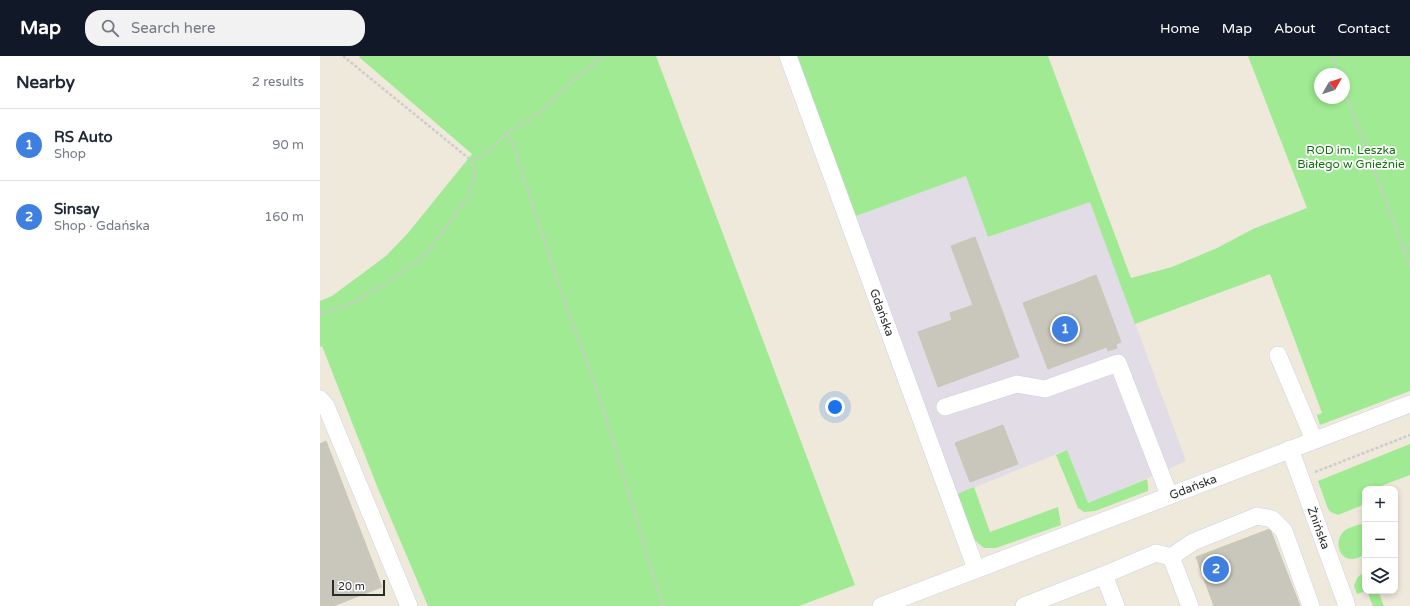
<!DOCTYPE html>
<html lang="en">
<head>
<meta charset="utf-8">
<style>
  body { margin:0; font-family:"Varela Round",sans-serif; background:#f2f2f3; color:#1f2937 }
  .controls { position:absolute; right:12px; bottom:12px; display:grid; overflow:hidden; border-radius:8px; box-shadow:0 2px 6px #0003 }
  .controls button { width:36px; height:36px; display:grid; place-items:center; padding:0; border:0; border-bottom:1px solid #e0e1e3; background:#fff; color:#1f2937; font:20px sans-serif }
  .compass { position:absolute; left:994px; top:12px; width:36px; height:36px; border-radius:50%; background:#fff; box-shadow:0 2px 6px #0003; rotate:51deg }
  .scale { position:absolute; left:12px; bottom:10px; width:53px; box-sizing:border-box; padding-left:4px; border:2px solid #2b2b2b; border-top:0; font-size:11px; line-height:14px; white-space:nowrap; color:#2b2b2b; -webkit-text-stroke:3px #fff; paint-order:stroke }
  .you { position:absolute; left:515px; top:351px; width:14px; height:14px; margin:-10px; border:3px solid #fff; border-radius:50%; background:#1a73e8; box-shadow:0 0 0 6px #1a73e833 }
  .badge { display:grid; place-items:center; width:26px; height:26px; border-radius:50%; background:#111827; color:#fff; font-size:13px; font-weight:700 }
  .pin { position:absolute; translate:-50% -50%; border:2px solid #fff; box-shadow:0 1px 4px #0006 }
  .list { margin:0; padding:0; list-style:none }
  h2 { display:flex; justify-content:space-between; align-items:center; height:52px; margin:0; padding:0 16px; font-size:17px }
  h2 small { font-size:13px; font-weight:400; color:#747a83 }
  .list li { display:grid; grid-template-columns:26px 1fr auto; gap:12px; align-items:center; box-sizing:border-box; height:72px; padding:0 16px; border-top:1px solid #e0e1e3 }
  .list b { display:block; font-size:15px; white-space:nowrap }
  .list p { margin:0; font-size:13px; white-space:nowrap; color:#747a83 }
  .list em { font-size:13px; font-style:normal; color:#747a83 }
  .icon { flex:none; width:22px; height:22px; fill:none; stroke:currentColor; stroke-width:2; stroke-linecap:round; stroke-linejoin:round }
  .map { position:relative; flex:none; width:1090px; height:550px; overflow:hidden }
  header { display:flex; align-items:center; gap:24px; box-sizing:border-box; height:56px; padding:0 20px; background:#111827; color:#fff }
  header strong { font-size:19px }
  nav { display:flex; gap:22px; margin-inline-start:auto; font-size:14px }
  .search { width:280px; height:36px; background:#f2f2f3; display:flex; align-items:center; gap:10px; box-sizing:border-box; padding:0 14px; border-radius:16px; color:#747a83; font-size:15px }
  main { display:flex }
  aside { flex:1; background:#fff }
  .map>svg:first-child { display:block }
  .industrial { fill:#e1dce6 }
  .green { fill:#9fea92; fill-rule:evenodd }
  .building { fill:#c9c6bb; stroke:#cac6b5 }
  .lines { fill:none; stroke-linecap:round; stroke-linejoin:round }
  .minor-casing { stroke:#d0d0e5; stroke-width:18 }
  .path { stroke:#ccc; stroke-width:2.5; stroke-dasharray:3 2; stroke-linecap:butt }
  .minor { stroke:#fff; stroke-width:17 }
  .labels { text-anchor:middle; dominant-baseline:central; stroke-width:3.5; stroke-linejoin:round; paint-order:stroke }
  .park-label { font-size:12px; fill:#156f13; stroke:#fff }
  .street-label { font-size:12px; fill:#2b2b2b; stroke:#fff }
</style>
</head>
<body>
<header>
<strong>Map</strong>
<div class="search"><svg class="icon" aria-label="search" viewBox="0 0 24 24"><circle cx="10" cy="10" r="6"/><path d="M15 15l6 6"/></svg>Search here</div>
<nav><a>Home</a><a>Map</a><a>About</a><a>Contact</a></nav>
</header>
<main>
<aside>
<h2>Nearby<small>2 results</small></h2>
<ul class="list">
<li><span class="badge" style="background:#3f7fe0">1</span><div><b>RS Auto</b><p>Shop</p></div><em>90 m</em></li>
<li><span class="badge" style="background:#3f7fe0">2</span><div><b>Sinsay</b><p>Shop · Gdańska</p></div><em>160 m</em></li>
</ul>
</aside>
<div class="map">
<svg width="1090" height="550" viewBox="0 0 1090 550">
  <rect width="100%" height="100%" fill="#eee9db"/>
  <path class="industrial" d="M646 120 669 181 770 145 866 405 768 448 747 394 635 439 533 161Z"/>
  <path class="green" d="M40 0H336L535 529 479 550H108L57 430 2 290 0 291V245L12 240 66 200 88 177 152 98 39 1Z
    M471 0H728L811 222 852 211 897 192 933 173 987 152 928 0H1090V335L1000 369 997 359 1002 357 950 218 815 268 770 146 668 181 646 120 533 161ZM1000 18H1024V42H1000Z
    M1090 388V419L1053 433H1045V436L1042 437 1045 448 1018 459 1011 456 1008 453 998 425Z
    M747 394 768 447 827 423 828 429V435L775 455 764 456 758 452 736 399Z
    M654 431 670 476 738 451 741 469 676 492H664L652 482 635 439Z
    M1045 467V499C1041 500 1037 503 1033 503 1018 504 1014 484 1024 475 1029 471 1039 469 1045 467Z
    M1045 515V535L1037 538 1034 530 1037 522Z
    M1047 535H1058L1064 550H1053Z"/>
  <path class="building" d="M655 181 699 301 618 331 598 276 632 264 630 257 653 249 631 190Z
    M776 219 801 286 796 288 797 292 788 295 787 291 781 293 756 227Z
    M756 227 781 293 728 313 703 247Z
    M683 369 698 408 650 426 635 387Z
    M6 385 62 531 13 550H0V388Z
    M950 473 980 550H894L876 501Z"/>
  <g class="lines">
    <g class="minor-casing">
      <g id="minor">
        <path id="s1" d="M468 0 656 513"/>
        <path d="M958 299 994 384"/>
        <path d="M0 343 6 350 89 550"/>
        <path d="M625 351 697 328 725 333 798 307 849 439"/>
        <path id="s2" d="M970 393 1027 550"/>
        <path d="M851 501 873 486 937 460 952 463 964 475 991 550"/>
        <path id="s3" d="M561 550 1090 348"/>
        <path d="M704 550 784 519"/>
        <path d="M796 550 784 519 836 497 851 501 870 550"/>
      </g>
    </g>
    <path class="path" d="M23 0 152 105 167 96 188 77 220 56 250 27 283 0
      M1012 0 1018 18
      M1024 33 1090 210
      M188 77 194 91 247 253 276 330 343 550
      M1083 191 1090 188
      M0 258 32 247 67 226 104 200 131 165 149 138 155 121 152 105
      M995 416 1090 379"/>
    <use href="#minor" class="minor"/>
  </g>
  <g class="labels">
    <g class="park-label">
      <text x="1031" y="94">ROD im. Leszka<tspan x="1031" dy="14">Białego w Gnieźnie</tspan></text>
    </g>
    <g class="street-label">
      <text stroke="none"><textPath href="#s1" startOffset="273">Gdańska</textPath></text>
      <text stroke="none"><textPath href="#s3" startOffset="334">Gdańska</textPath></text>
      <text stroke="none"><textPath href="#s2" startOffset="84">Żnińska</textPath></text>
    </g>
  </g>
</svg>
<div class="controls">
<button>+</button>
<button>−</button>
<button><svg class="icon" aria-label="layers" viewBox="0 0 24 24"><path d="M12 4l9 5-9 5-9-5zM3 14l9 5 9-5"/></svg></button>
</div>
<svg class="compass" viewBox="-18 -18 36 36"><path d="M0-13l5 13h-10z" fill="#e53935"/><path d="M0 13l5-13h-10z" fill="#747a83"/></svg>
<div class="scale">20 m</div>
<div class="you"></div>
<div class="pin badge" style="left:745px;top:273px;background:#3f7fe0">1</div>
<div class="pin badge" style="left:896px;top:513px;background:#3f7fe0">2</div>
</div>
</main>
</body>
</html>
